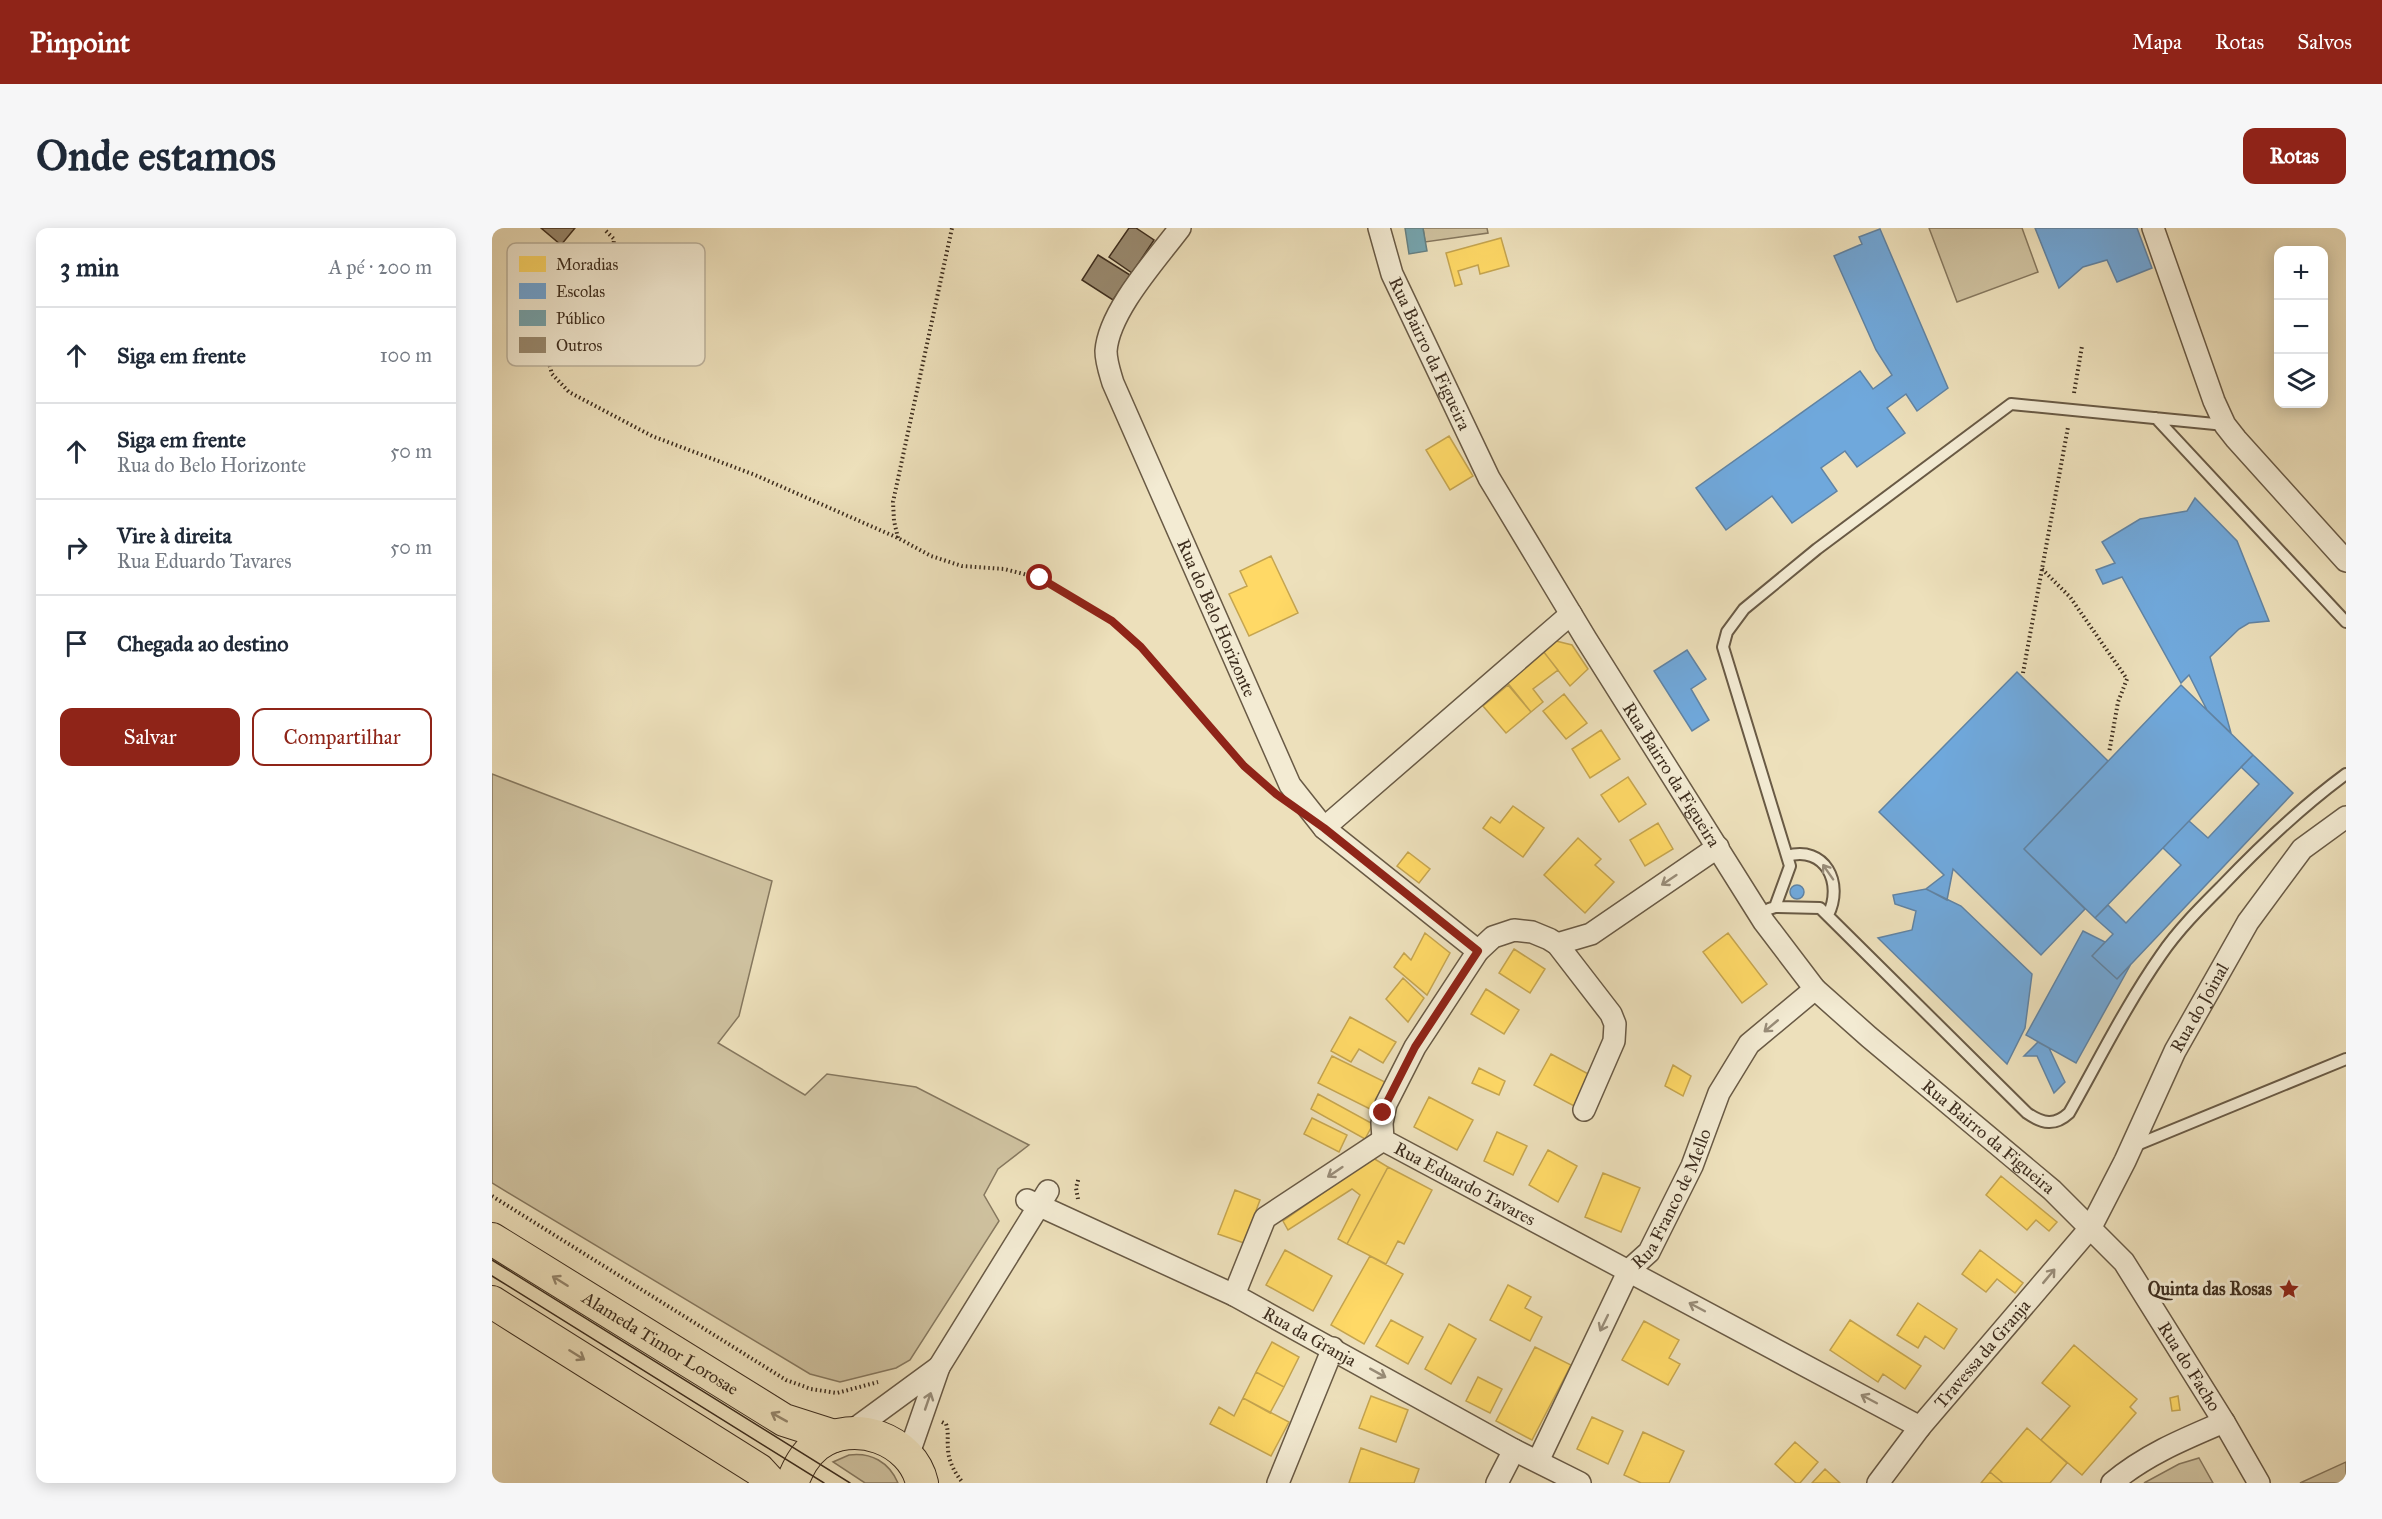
<!DOCTYPE html>
<html lang="pt">
<head>
<meta charset="utf-8">
<style>
  body { margin:0; font-family:"IM FELL Great Primer",serif; background:#f6f6f7; color:#1f2937 }
  .controls { position:absolute; right:18px; top:18px; display:grid; overflow:hidden; border-radius:12px; box-shadow:0 3px 15px #0003 }
  .controls button { width:54px; height:54px; display:grid; place-items:center; padding:0; border:0; border-bottom:2px solid #e0e1e3; background:#fff; color:#1f2937; font:30px sans-serif }
  .stop { position:absolute; width:18px; height:18px; margin:-14px; border:4px solid #8f2418; border-radius:50%; background:#fff }
  .stop.end { background:#8f2418; border-color:#fff; box-shadow:0 2px 6px #0008 }
  .list { margin:0; padding:0; list-style:none }
  h2 { display:flex; justify-content:space-between; align-items:center; height:78px; margin:0; padding:0 24px; font-size:26px }
  h2 small { font-size:20px; font-weight:400; color:#747a83 }
  .list li { display:grid; grid-template-columns:39px 1fr auto; gap:18px; align-items:center; box-sizing:border-box; height:96px; padding:0 24px; border-top:2px solid #e0e1e3 }
  .list b { display:block; font-size:22px; white-space:nowrap }
  .list p { margin:0; font-size:20px; white-space:nowrap; color:#747a83 }
  .list em { font-size:20px; font-style:normal; color:#747a83 }
  .actions { display:flex; gap:12px; padding:18px 24px }
  .actions a { flex:1; padding:14px 0; border:2px solid #8f2418; border-radius:12px; text-align:center; font-size:21px; color:#8f2418 }
  .actions .main { background:#8f2418; color:#fff }
  .icon { flex:none; width:33px; height:33px; fill:none; stroke:currentColor; stroke-width:2; stroke-linecap:round; stroke-linejoin:round }
  .map { position:relative; flex:none; width:1854px; height:1255px; overflow:hidden; border-radius:12px }
  header { display:flex; align-items:center; gap:36px; box-sizing:border-box; height:84px; padding:0 30px; background:#8f2418; color:#fff }
  header strong { font-size:28px }
  nav { display:flex; gap:33px; margin-inline-start:auto; font-size:21px }
  .intro { display:flex; align-items:center; justify-content:space-between; box-sizing:border-box; height:144px; padding:0 36px }
  h1 { margin:0; font-size:42px }
  .button { padding:15px 27px; border-radius:12px; background:#8f2418; color:#fff; font-size:21px; font-weight:700 }
  main { display:flex; gap:36px; padding:0 36px }
  aside { flex:1; background:#fff; border-radius:12px; box-shadow:0 3px 15px #0003 }
  .map>svg:first-child { display:block }
  .green { fill:#cfc2a0; stroke:#86785f; stroke-width:1.5 }
  .homes { fill:#ffd966; stroke:#c5a550; stroke-width:1.5 }
  .schools { fill:#6fa8dc; stroke:#6083a3; stroke-width:1.5 }
  .public { fill:#76a5af; stroke:#658184; stroke-width:1.5 }
  .building { fill:#998a70; stroke:#3d2d1e; stroke-width:1.5 }
  .lines { fill:none; stroke-linecap:round; stroke-linejoin:round }
  .lane-casing { stroke:#695a45; stroke-width:14 }
  .street-casing { stroke:#695a45; stroke-width:24 }
  .primary-casing { stroke:#3d2d1e; stroke-width:34 }
  .path { stroke:#3d2d1e; stroke-width:4; stroke-dasharray:1.5 3; stroke-linecap:butt }
  .lane { stroke:#f3ebd3; stroke-width:10 }
  .street { stroke:#f3ebd3; stroke-width:21 }
  .primary { stroke:#ede0bb; stroke-width:32 }
  .tram { stroke:#3d2d1e; stroke-width:1.5 }
  .oneway { stroke:#988c78 }
  .oneway2 { stroke:#95866c }
  .route { stroke:#8f2418; stroke-width:8 }
  .labels { text-anchor:middle; dominant-baseline:central; stroke-width:6; stroke-linejoin:round; paint-order:stroke }
  .street-label { font-size:18px; fill:#3d2d1e; stroke:#f3ebd3 }
  .poi-label { font-size:18px; font-weight:bold; fill:#3d2d1e; stroke:#f3ebd3; text-anchor:end }
  .key { fill:#f3ebd3; stroke:#bcb29d; stroke-width:1.5 }
  .key-label { font-size:16px; fill:#3d2d1e }
</style>
</head>
<body>
<header>
<strong>Pinpoint</strong>
<nav><a>Mapa</a><a>Rotas</a><a>Salvos</a></nav>
</header>
<div class="intro"><h1>Onde estamos</h1><a class="button">Rotas</a></div>
<main>
<aside>
<h2>3 min<small>A pé · 200 m</small></h2>
<ul class="list">
<li><svg class="icon" aria-label="ahead" viewBox="0 0 24 24"><path d="M12 20V5M6 11l6-6 6 6"/></svg><div><b>Siga em frente</b></div><em>100 m</em></li>
<li><svg class="icon" aria-label="ahead" viewBox="0 0 24 24"><path d="M12 20V5M6 11l6-6 6 6"/></svg><div><b>Siga em frente</b><p>Rua do Belo Horizonte</p></div><em>50 m</em></li>
<li><svg class="icon" aria-label="right" viewBox="0 0 24 24"><path d="M7 20v-9h11M14 6l5 5-5 5"/></svg><div><b>Vire à direita</b><p>Rua Eduardo Tavares</p></div><em>50 m</em></li>
<li><svg class="icon" aria-label="arrive" viewBox="0 0 24 24"><path d="M6 21V4h12l-3 4 3 4H6"/></svg><div><b>Chegada ao destino</b></div></li>
</ul>
<div class="actions"><a class="main">Salvar</a><a>Compartilhar</a></div>
</aside>
<div class="map">
<svg width="1854" height="1255" viewBox="0 0 1854 1255">
  <rect width="100%" height="100%" fill="#ede0bb"/>
  <filter id="stains"><feTurbulence type="fractalNoise" baseFrequency=".00333" numOctaves="4"/><feColorMatrix values="0 0 0 0 .2 0 0 0 0 .09 0 0 0 0 .02 0 0 0 .5 -.17"/></filter>
  <radialGradient id="worn" r=".72"><stop offset=".6" stop-color="#630" stop-opacity="0"/><stop offset="1" stop-color="#630" stop-opacity=".3"/></radialGradient>
  <path class="green" d="M931 0H995L996 5 933 14Z
    M1437 0H1530L1546 44 1465 74Z
    M0 546 280 653 247 788 226 815 313 867 335 846 424 859 537 917 506 941 492 967 507 993 418 1132 404 1140 348 1154 318 1146 0 955Z
    M357 1227C379 1224 397 1234 406 1255H373L341 1234Z
    M1707 1230 1721 1255H1652L1687 1236Z
    M1854 1234V1255H1808Z"/>
  <path class="homes" d="M1009 10 1017 38 988 46 986 37 966 43 970 56 963 58 954 25Z
    M957 208 981 248 958 262 934 222Z
    M779 328 806 385 757 408 737 366 755 358 748 343Z
    M1064 413 1080 417 1096 441 1078 458 1051 423Z
    M1051 423 1066 442 1041 461 1051 474 1039 484 1014 453Z
    M1016 457 1039 484 1014 505 991 478Z
    M1072 466 1095 495 1074 511 1051 483Z
    M1109 502 1128 531 1098 550 1080 521Z
    M1136 549 1154 576 1127 594 1109 567Z
    M1021 578 1052 600 1031 629 991 600 999 589 1008 595Z
    M1166 595 1181 621 1153 638 1138 612Z
    M1086 610 1109 631 1103 637 1122 654 1093 685 1052 647Z
    M916 624 938 641 927 655 905 638Z
    M933 705 958 725 935 767 902 739 912 725 919 732Z
    M1236 705 1275 756 1250 775 1211 724Z
    M1022 721 1053 741 1038 765 1007 745Z
    M911 750 932 770 916 794 894 771Z
    M994 761 1027 782 1012 806 979 786Z
    M858 789 904 814 891 835 867 821 859 834 839 823Z
    M1059 826 1102 849 1086 880 1042 857Z
    M840 828 893 854 880 882 826 855Z
    M1181 837 1199 848 1191 868 1173 858Z
    M987 840 1013 853 1007 867 980 855Z
    M826 866 881 896 873 911 819 881Z
    M937 869 981 892 965 922 922 899Z
    M820 890 855 907 847 924 812 906Z
    M1005 904 1035 918 1021 947 992 933Z
    M1056 922 1085 938 1066 974 1037 957Z
    M881 930 896 939 855 1016 846 1011 868 967 860 961 796 1002 791 993Z
    M896 939 940 962 912 1016 906 1013 894 1036 855 1016Z
    M1111 945 1148 960 1129 1004 1093 989Z
    M1509 948 1565 994 1557 1003 1544 992 1535 1002 1494 967Z
    M743 962 768 972 752 1015 726 1006Z
    M793 1022 840 1048 821 1083 774 1057Z
    M1488 1022 1531 1055 1523 1065 1505 1051 1494 1064 1470 1046Z
    M878 1028 911 1046 872 1116 839 1097Z
    M1016 1057 1039 1069 1033 1080 1050 1089 1038 1113 998 1092Z
    M1426 1075 1465 1101 1452 1121 1433 1108 1426 1120 1405 1107Z
    M899 1092 931 1109 916 1136 884 1118Z
    M1358 1092 1429 1138 1413 1161 1391 1146 1386 1154 1338 1122Z
    M1152 1093 1187 1112 1177 1130 1188 1136 1176 1157 1130 1132Z
    M957 1096 984 1111 959 1156 933 1141Z
    M780 1114 807 1129 792 1159 764 1144Z
    M1582 1117 1645 1171 1638 1179 1644 1185 1590 1247 1549 1212 1578 1178 1550 1155Z
    M1043 1119 1079 1137 1040 1212 1004 1193Z
    M764 1144 792 1159 778 1185 751 1170Z
    M986 1149 1010 1161 998 1185 974 1173Z
    M879 1168 916 1182 904 1214 867 1200Z
    M1686 1168 1688 1182 1680 1183 1678 1170Z
    M751 1170 797 1194 779 1228 718 1196 727 1179 742 1188Z
    M1100 1189 1131 1203 1116 1236 1085 1221Z
    M1535 1200 1575 1235 1558 1255H1511L1498 1244Z
    M1151 1204 1192 1223 1177 1255H1149L1132 1247Z
    M1303 1214 1326 1234 1308 1255H1304L1283 1236Z
    M869 1220 927 1241 922 1255H857Z
    M1333 1241 1348 1255H1320Z
    M1498 1244 1511 1255H1489Z"/>
  <path class="schools" d="M1543 0H1645L1660 40 1625 54 1615 32 1591 39 1567 60Z
    M1388 1 1456 160 1425 183 1414 166 1395 180 1413 205 1365 239 1353 223 1329 240 1345 263 1300 295 1280 268 1234 302 1204 260 1368 143 1381 161 1400 147 1384 122 1342 28 1370 16 1367 9Z
    M1703 270 1745 313 1777 393 1757 395 1747 401 1718 429 1739 505 1715 482 1697 447 1689 455 1630 349 1611 356 1604 342 1623 335 1610 314 1648 291 1695 283Z
    M1195 422 1214 451 1199 461 1217 492 1200 503 1162 443Z
    M1525 444 1616 533 1532 621 1593 681 1549 727 1461 641 1455 672 1434 661 1452 647 1387 584Z
    M1689 457 1761 527 1603 690 1532 621Z
    M1761 527 1801 565 1625 751 1600 728 1621 706 1603 690 1616 677 1634 695 1689 637 1671 620 1697 593 1716 610 1767 556 1749 539Z
    M1298 664a7 7 0 1 1 14 0a7 7 0 1 1-14 0Z
    M1434 661 1469 678 1540 746 1533 800 1515 836 1386 710 1420 702 1424 683 1403 676 1401 667Z
    M1591 703 1613 714 1600 728 1625 751 1639 736 1584 835 1534 807Z
    M1546 814 1557 820 1573 854 1562 865 1545 828H1532Z"/>
  <path class="public" d="M913 0H931L935 23 917 26Z"/>
  <path class="building" d="M49 0H83L69 17Z
    M637 0H644L662 12 640 45 617 29Z
    M606 27 638 47 621 72 590 52Z"/>
  <g class="lines">
    <g class="lane-casing">
      <path id="lane" d="M1664 190 1854 394
        M1295 628C1333 617 1352 655 1336 687
        M1283 679 1298 638 1231 419 1235 404 1252 381 1325 321 1519 176 1733 197
        M1277 681 1283 679 1328 680 1535 885C1551 896 1563 898 1577 885 1607 832 1634 777 1669 727 1686 702 1708 680 1729 659 1768 618 1808 580 1854 546
        M1642 918 1854 831"/>
    </g>
    <g class="street-casing">
      <g id="street">
        <path id="s1" d="M688 0C664 32 617 83 614 123 614 134 618 145 621 155L798 557 832 600 986 723"/>
        <path id="s2" d="M887 0 900 46 997 250 1094 411 1272 694 1323 761 1377 809 1560 962 1632 1034 1732 1194 1767 1255"/>
        <path d="M1661 0 1722 173 1733 197 1744 211 1854 333"/>
        <path d="M832 600 1079 386"/>
        <path d="M1065 716 1099 706 1226 619"/>
        <path id="s3" d="M1092 882 1122 813 1123 796 1119 786 1065 716 1057 711 1040 704 1022 702 1001 709 986 723 923 819 894 876 890 895 891 912 1428 1199"/>
        <path id="s4" d="M535 972 742 1067 1022 1222 1088 1255"/>
        <path d="M742 1067 773 990 891 912"/>
        <path d="M447 1139 556 963"/>
        <path d="M357 1205 447 1139 416 1228"/>
        <path id="s5" d="M1046 1233 1137 1042 1157 1024 1200 938 1227 865 1257 816 1323 761"/>
        <path d="M786 1255 841 1120"/>
        <path d="M1005 1255 1022 1222"/>
        <path id="s6" d="M1386 1255 1428 1199 1599 999 1633 933 1683 823 1756 694 1810 621 1854 589"/>
        <path d="M1620 1255C1653 1227 1692 1211 1732 1194"/>
      </g>
    </g>
    <g class="primary-casing">
      <g id="primary">
        <path id="s7" d="M0 1011 292 1192 342 1208"/>
        <path d="M0 1074 267 1242 279 1255"/>
        <path d="M300 1255C306 1240 312 1227 325 1217 361 1190 420 1211 430 1255"/>
      </g>
    </g>
    <path class="path" d="M114 3 122 11 121 22 63 107 55 128 60 146 77 164 160 208 263 247 406 310 439 328 470 338 512 341 547 350 576 366 620 393 649 419 752 538 770 554
      M1582 165 1590 118
      M406 310 402 293 401 274 460 0
      M1550 341 1578 369 1635 451 1626 474 1617 525
      M1531 445 1576 199
      M0 968 294 1152 319 1161 345 1165 386 1154
      M586 971 584 960 587 949
      M450 1194 454 1196C457 1204 455 1212 456 1220 456 1233 463 1245 471 1255"/>
    <use href="#lane" class="lane"/>
    <use href="#street" class="street"/>
    <use href="#primary" class="primary"/>
    <path class="tram" d="M0 1032 358 1255
      M0 1048 332 1255"/>
  </g>
  <defs><path id="oneway-shaft" d="M-6 0H5M1.5-3L5.5 0L1.5 3" fill="none" stroke-width="1.6" stroke-linecap="round" stroke-linejoin="round" transform="scale(1.5)"/></defs>
  <g class="oneway">
    <use href="#oneway-shaft" transform="translate(1336 644) rotate(-125)"/>
    <use href="#oneway-shaft" transform="translate(1177 652) rotate(146)"/>
    <use href="#oneway-shaft" transform="translate(1279 798) rotate(140)"/>
    <use href="#oneway-shaft" transform="translate(843 944) rotate(146)"/>
    <use href="#oneway-shaft" transform="translate(1557 1048) rotate(-50)"/>
    <use href="#oneway-shaft" transform="translate(1205 1079) rotate(-152)"/>
    <use href="#oneway-shaft" transform="translate(1112 1095) rotate(116)"/>
    <use href="#oneway-shaft" transform="translate(886 1145) rotate(29)"/>
    <use href="#oneway-shaft" transform="translate(1377 1171) rotate(-152)"/>
    <use href="#oneway-shaft" transform="translate(436 1173) rotate(-71)"/>
  </g>
  <g class="oneway2">
    <use href="#oneway-shaft" transform="translate(68 1053) rotate(-148)"/>
    <use href="#oneway-shaft" transform="translate(85 1127) rotate(32)"/>
    <use href="#oneway-shaft" transform="translate(287 1189) rotate(-151)"/>
  </g>
  <g class="lines">
    <path class="route" d="M548 350 620 393 649 419 752 538 784 566 832 600 986 723 923 819 894 876 891 885"/>
  </g>
  <defs>
    <g id="sight-bare" transform="scale(1.62)"><path d="M0-6L1.8-2.2L6-1.7L2.9 1.2L3.7 5.4L0 3.3L-3.7 5.4L-2.9 1.2L-6-1.7L-1.8-2.2Z" fill="#8f2418" stroke="#f3ebd3" stroke-width="2.5" paint-order="stroke"/></g>
  </defs>
  <g fill-rule="evenodd">
    <use href="#sight-bare" x="1797" y="1061"/>
  </g>
  <g class="labels">
    <g class="street-label">
      <text stroke="none"><textPath href="#s2" startOffset="136">Rua Bairro da Figueira</textPath></text>
      <text stroke="none"><textPath href="#s1" startOffset="435">Rua do Belo Horizonte</textPath></text>
      <text stroke="none"><textPath href="#s2" startOffset="622">Rua Bairro da Figueira</textPath></text>
      <text stroke="none"><textPath href="#s6" startOffset="578">Rua do Joinal</textPath></text>
      <text stroke="none"><textPath href="#s2" startOffset="1108">Rua Bairro da Figueira</textPath></text>
      <text stroke="none"><textPath href="#s3" startOffset="588">Rua Eduardo Tavares</textPath></text>
      <text stroke="none"><textPath href="#s5" startOffset="296">Rua Franco de Mello</textPath></text>
      <text stroke="none"><textPath href="#s4" startOffset="314">Rua da Granja</textPath></text>
      <text stroke="none"><textPath href="#s7" startOffset="198">Alameda Timor Lorosae</textPath></text>
      <text stroke="none"><textPath href="#s6" startOffset="166">Travessa da Granja</textPath></text>
      <text stroke="none"><textPath href="#s2" startOffset="1416">Rua do Facho</textPath></text>
    </g>
    <g class="poi-label">
      <text x="1780" y="1061">Quinta das Rosas</text>
    </g>
  </g>
  <rect x="15" y="15" width="198" height="123" rx="9" class="key"/>
  <rect x="27" y="28" width="27" height="16" fill="#ffd966"/>
  <rect x="27" y="55" width="27" height="16" fill="#6fa8dc"/>
  <rect x="27" y="82" width="27" height="16" fill="#76a5af"/>
  <rect x="27" y="109" width="27" height="16" fill="#998a70"/>
  <g class="key-label">
    <text x="64" y="42">Moradias</text>
    <text x="64" y="69">Escolas</text>
    <text x="64" y="96">Público</text>
    <text x="64" y="123">Outros</text>
  </g>
  <rect width="100%" height="100%" filter="url(#stains)"/>
  <rect width="100%" height="100%" fill="url(#worn)"/>
</svg>
<div class="controls">
<button>+</button>
<button>−</button>
<button><svg class="icon" aria-label="layers" viewBox="0 0 24 24"><path d="M12 4l9 5-9 5-9-5zM3 14l9 5 9-5"/></svg></button>
</div>
<div class="stop" style="left:548px;top:350px"></div>
<div class="stop end" style="left:891px;top:885px"></div>
</div>
</main>
</body>
</html>
